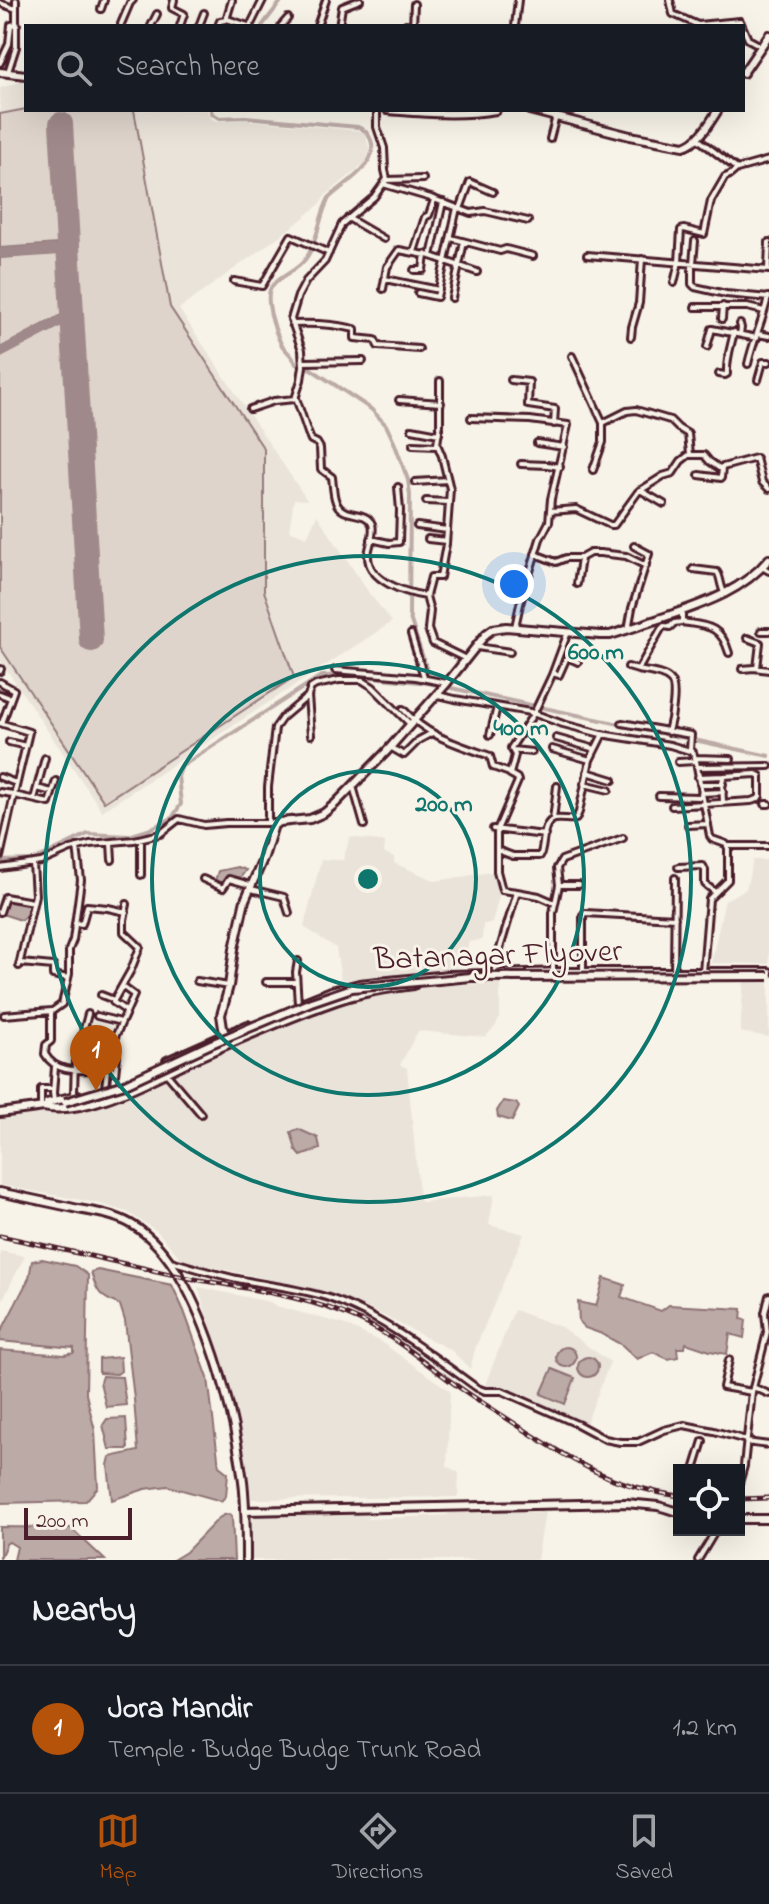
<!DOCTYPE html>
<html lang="en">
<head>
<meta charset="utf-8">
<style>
  body { margin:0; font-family:"Indie Flower",sans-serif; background:#20242c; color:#f1f3f6 }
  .controls { position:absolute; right:24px; bottom:24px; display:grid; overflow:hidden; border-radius:0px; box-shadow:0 8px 32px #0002 }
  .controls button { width:72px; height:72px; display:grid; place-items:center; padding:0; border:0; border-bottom:2px solid #363941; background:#171b24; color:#f1f3f6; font:40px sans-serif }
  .scale { position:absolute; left:24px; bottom:20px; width:108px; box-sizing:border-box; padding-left:8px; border:4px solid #4a1f2b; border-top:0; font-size:22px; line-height:28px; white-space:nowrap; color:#4a1f2b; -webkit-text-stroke:6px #f7f3e8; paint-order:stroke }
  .you { position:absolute; left:514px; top:584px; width:28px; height:28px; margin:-20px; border:6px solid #fff; border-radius:50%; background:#1a73e8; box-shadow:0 0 0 12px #1a73e833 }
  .badge { display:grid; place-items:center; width:52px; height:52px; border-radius:50%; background:#b45309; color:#fff; font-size:26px; font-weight:700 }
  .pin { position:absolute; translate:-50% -66px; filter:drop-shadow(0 2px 4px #0008) }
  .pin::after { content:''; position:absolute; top:42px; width:28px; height:24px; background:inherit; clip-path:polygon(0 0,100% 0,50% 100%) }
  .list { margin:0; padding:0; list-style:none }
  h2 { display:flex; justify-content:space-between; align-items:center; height:104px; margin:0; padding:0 32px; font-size:34px }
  h2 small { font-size:26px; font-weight:400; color:#9ea1a6 }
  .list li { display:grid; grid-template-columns:52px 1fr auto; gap:24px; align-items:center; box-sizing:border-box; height:128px; padding:0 32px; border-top:2px solid #363941 }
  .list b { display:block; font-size:30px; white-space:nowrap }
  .list p { margin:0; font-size:26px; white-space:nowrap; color:#9ea1a6 }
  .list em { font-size:26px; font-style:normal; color:#9ea1a6 }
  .icon { flex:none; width:44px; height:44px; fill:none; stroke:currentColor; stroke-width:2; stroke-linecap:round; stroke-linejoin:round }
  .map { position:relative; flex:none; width:769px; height:1560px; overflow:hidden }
  .search { position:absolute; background:#171b24; box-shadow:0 8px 32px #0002; left:24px; right:24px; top:24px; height:88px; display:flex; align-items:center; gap:20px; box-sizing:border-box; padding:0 28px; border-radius:0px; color:#9ea1a6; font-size:30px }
  .sheet { height:232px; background:#171b24 }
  nav { display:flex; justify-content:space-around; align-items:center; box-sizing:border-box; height:112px; border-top:2px solid #363941; background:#171b24; font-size:22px; color:#9ea1a6 }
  nav a { display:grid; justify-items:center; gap:4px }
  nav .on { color:#b45309 }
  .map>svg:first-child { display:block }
  .built { fill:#eae3da }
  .green { fill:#ded4cc; stroke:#947a7c; stroke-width:2 }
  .water { fill:#bcaaa7; stroke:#8e7275; stroke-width:2 }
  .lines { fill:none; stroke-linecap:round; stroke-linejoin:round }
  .canal { stroke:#bcaaa7; stroke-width:4 }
  .taxiway { stroke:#a0898a; stroke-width:10 }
  .runway { stroke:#a0898a; stroke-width:24 }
  .street-casing { stroke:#4a1f2b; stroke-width:10 }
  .secondary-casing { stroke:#4a1f2b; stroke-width:12 }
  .street { stroke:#f7f3e8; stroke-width:4 }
  .secondary { stroke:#f7f3e8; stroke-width:6 }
  .rail-casing { stroke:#4a1f2b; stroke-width:5 }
  .rail { stroke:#f7f3e8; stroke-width:2; stroke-dasharray:6; stroke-linecap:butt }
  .secondary-bridge-casing { stroke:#4a1f2b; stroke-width:12; stroke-linecap:butt }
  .secondary-bridge { stroke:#f7f3e8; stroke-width:6 }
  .ring { fill:none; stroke:#0f766e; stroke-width:4 }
  .labels { text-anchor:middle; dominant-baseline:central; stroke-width:6; stroke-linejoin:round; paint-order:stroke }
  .street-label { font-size:32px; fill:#4a1f2b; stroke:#f7f3e8 }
  .centre { fill:#0f766e; stroke:#f7f3e8; stroke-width:4 }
  .ring-label { font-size:24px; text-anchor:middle; font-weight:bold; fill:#0f766e; stroke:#f7f3e8; stroke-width:6; stroke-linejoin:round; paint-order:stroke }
</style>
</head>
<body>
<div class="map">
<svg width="769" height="1560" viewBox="0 0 769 1560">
  <rect width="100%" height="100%" fill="#f7f3e8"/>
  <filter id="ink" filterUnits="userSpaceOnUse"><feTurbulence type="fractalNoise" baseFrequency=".0125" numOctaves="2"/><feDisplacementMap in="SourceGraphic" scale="16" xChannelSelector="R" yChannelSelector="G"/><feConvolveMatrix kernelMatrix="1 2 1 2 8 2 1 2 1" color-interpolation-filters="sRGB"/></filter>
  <g filter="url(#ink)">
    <path class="built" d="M21 78 26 79V110H207L209 117 215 121 245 120 360 131 365 134 370 150 365 163 325 196 320 204 296 224 179 309 307 500 294 499 289 530 307 537 317 515 369 593 392 622 102 811 0 660V88L17 83Z
      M350 837 385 842 384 853 394 857V863L436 881 497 871 500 892 492 923 483 924 482 940 468 942 467 966 341 980 336 948 304 927 321 860H343Z
      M753 860H769V964L711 963 725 900 746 889Z
      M744 980H769V1037L740 1032Z
      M500 983V1017L495 1027 485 1037 418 1031 400 1065 407 1068 420 1202 494 1195 489 1225 524 1234 476 1346 470 1369 451 1350 370 1309 317 1290 182 1260 157 1231 127 1212 97 1203 0 1185V1118L76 1108 120 1098 290 1022 350 999 369 993 434 986Z
      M0 1251 25 1256 0 1305Z
      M198 1287 270 1302 276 1306 343 1324 381 1342 450 1391 447 1466 459 1473 458 1497 252 1499 232 1395Z
      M514 1310 561 1327 610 1362 586 1424 512 1392 485 1385Z
      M449 1510 545 1512 537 1560H251L250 1513 366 1512 368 1519 448 1515Z"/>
    <path class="green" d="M26 109 134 110 170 307 264 449V591L294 677 104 802 0 647V357L64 324 83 640H99L66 123 51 124 59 244 0 248V114Z
      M60 254 63 314 0 348V258Z"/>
    <path class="water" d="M237 867 246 870 240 878 231 877 223 884 215 881 218 871Z
      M8 897 30 903 27 914 21 920 2 914 4 903Z
      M503 1101 516 1103 519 1107 512 1121 498 1117 497 1111Z
      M298 1129 318 1138 320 1149 301 1156 296 1150 291 1132Z
      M42 1259 75 1266 88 1275 86 1394 95 1431 98 1487 86 1501 0 1503V1350L65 1355 74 1353V1348L0 1341V1334L29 1278 32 1261Z
      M98 1270 172 1285 184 1311 208 1378 219 1466 228 1473 226 1496 221 1501 168 1486 145 1489 112 1500 108 1465 110 1457 138 1451 134 1399 125 1321 120 1305C100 1297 97 1293 91 1272Z
      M604 1278 625 1285 621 1297 661 1311 669 1305 742 1309 741 1319 746 1320 744 1338 730 1334 727 1354 710 1351 686 1343 685 1348H677L678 1357 668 1359 653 1352 637 1359 622 1345 602 1334 585 1328 579 1322 578 1302 596 1306Z
      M556 1357a10 10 0 1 1 20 0a10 10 0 1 1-20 0Z
      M120 1357 121 1371 117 1374 99 1373V1359Z
      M578 1367a10 10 0 1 1 20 0a10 10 0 1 1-20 0Z
      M552 1369 575 1378 565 1404 541 1394Z
      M102 1376 122 1377 126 1405 106 1407 100 1382Z
      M126 1418 128 1449H109L103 1425 107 1419Z
      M230 1514 232 1516 234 1560H173L186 1552 219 1518 224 1515Z
      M0 1527 71 1528 105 1560H14L17 1547 9 1542 6 1544 0 1558Z"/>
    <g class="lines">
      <path class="canal" d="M262 26 282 0
        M211 110 212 114 220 118 245 117 358 127C365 130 368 133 371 140 380 165 344 183 329 198 319 216 319 238 307 257 299 270 284 274 273 285 262 296 275 331 281 344 286 352 293 355 296 364L311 369 371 409 386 425 394 442 408 480 410 495 409 615 426 667 428 681
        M0 861 34 860 88 834 129 836 148 830 172 818 181 804 178 776 182 766 321 676 353 675 428 683 769 756"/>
      <path class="taxiway" d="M0 253 69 249
        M62 320 69 314 72 307
        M0 353 62 320 73 324"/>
      <path class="runway" d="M61 124 91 640"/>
      <g class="street-casing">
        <path id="street" d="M174 0 172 8 184 14 180 26
          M670 0 673 14 698 25 740 21 748 39 761 46
          M0 3 16 9
          M101 9 104 0
          M227 19 248 26
          M121 24 130 3 133 0
          M406 24V26
          M151 26 157 14
          M199 26 204 13
          M218 26 220 21 226 20 232 0
          M250 26 263 0
          M281 26 288 18
          M317 26 326 0
          M339 26 342 7 360 0
          M413 26 414 4
          M515 26 518 0
          M0 63 9 44 11 25 17 24
          M8 72 16 47V0
          M550 139 556 116
          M698 139 737 169
          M387 180 423 179
          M383 184 431 198 471 213 485 211 528 221
          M460 209 470 182 493 192
          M348 218 384 239
          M451 238 500 251 506 249 533 256
          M414 252 425 217 429 215 434 200
          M587 255 769 270
          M431 256 443 202
          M692 263V284L695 287 726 294 769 298
          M693 263 695 241
          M768 269 769 242
          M414 270H423L425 254
          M385 279 439 290
          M234 281 262 286 291 236 329 253
          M674 283 679 262 681 230 684 229 704 234 711 201 725 177 730 175 737 169 769 160
          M383 289 387 267 399 250 431 256 477 272
          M418 293 437 297 457 208
          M452 298 464 242
          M695 307H747L764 311
          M722 319 723 306
          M292 324C314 323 334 324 355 329V338L375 340 378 346 419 349
          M740 324 741 328 740 334
          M758 334 769 336
          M631 337 632 327 639 303 642 259
          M707 347 712 329 757 338
          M572 356 603 423
          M303 362 363 361
          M748 364C753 341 763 320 768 297
          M719 374 725 375 727 374C726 359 731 346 734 332
          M511 380 529 382 528 405 555 409 554 424
          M758 380 763 362H769
          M440 381V424L437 444 442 456 450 489 446 544 440 577H431L426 596 430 611 428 629 433 643 466 659
          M296 398 308 433 311 440 317 443 320 448 321 469 332 477C333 485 333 495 336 502 342 519 365 509 372 524 375 533 369 546 368 555 367 581 406 593 426 596
          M399 400 441 403
          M250 409 274 401 295 399 301 380 303 366 302 350 291 319 298 296 306 281 325 261 342 224 374 197 387 179 385 170 384 148 377 127V110
          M471 418 530 420 568 425 551 499 549 522 540 539 520 604 515 627
          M412 429 439 434
          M537 443 564 447
          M413 445 437 446
          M689 455H704L709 461 719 468 756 458 762 482 769 489
          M521 464 547 465 560 467
          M699 475 721 478 722 468
          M415 482 448 480
          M640 490 664 504
          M426 501 449 502
          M550 511 576 509 610 525H614L638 492 663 476 673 473 681 461 690 454 688 434 678 428 670 420 636 410 627 411 603 423V442L593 470
          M417 526 447 530
          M371 539 389 543 399 542 400 510 398 487
          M428 539 446 541
          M535 554 556 562 566 558H581L590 553H600L626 556 646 566
          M762 567 769 571
          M693 569 717 572C721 577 720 587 725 594
          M577 584 581 559
          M682 622C707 626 721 625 729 653
          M628 630 632 608 649 554 634 546
          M761 631H769
          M411 634 424 677
          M747 638 760 643 757 668
          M477 647 510 652
          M628 667 638 670 661 629 664 626 670 627 674 623 682 622V611
          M742 669 754 668 769 670
          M335 670 416 677 447 683
          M638 670C648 672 663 673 670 680 678 687 671 721 668 732
          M0 671 1 669
          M553 673 559 675 567 657 578 662
          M0 682 14 690 2 723
          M0 694 10 698
          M438 695 455 699 530 712 563 724 601 734 670 745 693 752 696 761 710 836 712 839 726 844 728 848V880L709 899 703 972
          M308 696 311 735
          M403 709C428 737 456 744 490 756L493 767 510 773
          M0 723 29 732 14 795
          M622 723 691 735 690 750
          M490 735 497 707
          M556 738 595 749
          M9 742 26 746
          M390 747 404 755 419 740 432 733
          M552 749 590 760
          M513 750 532 752
          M695 758 731 759
          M678 762 695 761
          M697 767 769 766
          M587 772 613 780
          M0 777 16 783
          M698 777 724 776
          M584 784 609 790
          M700 784H723
          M353 786 364 825
          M37 788 52 792
          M0 792 13 794
          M701 793 723 792
          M659 796 701 797
          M34 799 45 758
          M765 804H769
          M672 806 751 801 758 799 760 796V776L756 774 724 776 722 782 723 802
          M553 820 557 786
          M268 823V787L275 728 282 718 308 696 311 688 316 685 339 680H362L373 687 410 724
          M688 825 708 824
          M493 829 545 835
          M141 839V875
          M111 843 112 860
          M727 846H769
          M77 847 81 880 73 940 69 950V974L62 1004 51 1012V1041L46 1045 45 1054C59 1079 91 1067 115 1070
          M497 850 513 856H540C545 846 541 822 555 819 562 818 569 820 576 819L579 812 590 760 603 734
          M0 857 14 795 49 803 56 781
          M678 867 703 866 705 870V884L715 892
          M0 868 41 862 71 849 90 844 134 840 160 834 179 819 204 825 226 823H274
          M203 879 223 888 229 879 250 885
          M559 885 557 868 562 860 623 838
          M251 889 284 897 289 913
          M517 892 539 896 555 903
          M0 912 5 897 33 902
          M75 923 82 924 87 906 108 908 126 912
          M21 963 53 966V975L68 978
          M19 966 35 895 33 864
          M553 972V913L559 885H579
          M583 972V915L585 913 675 918
          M674 972 675 878
          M495 973 498 955 517 892 502 890 497 871V830L518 781 517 778 510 774 515 755 511 748 534 713 552 675 568 632
          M197 981 229 986
          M266 982H296
          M101 995 114 1000
          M298 1004 296 972 298 961
          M126 1011 113 1002 131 970 140 947 124 932V920L127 904
          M4 1015 52 1011
          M97 1016 121 1022
          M166 1073 201 1114
          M114 1085 117 1056 110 1051V1048L134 995 123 987
          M105 1088 107 1069
          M76 1096 74 1092 75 1062 88 1014
          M54 1100 53 1093 55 1067
          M41 1104V1089H53
          M171 1261C194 1268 218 1275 242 1280 272 1286 303 1289 332 1299 383 1317 433 1356 477 1388L485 1391H502L577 1424 605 1439 620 1442H638L664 1430 684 1425 714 1431 746 1440
          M729 1360 723 1387 752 1392
          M753 1387 769 1394
          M746 1442 769 1445
          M694 1470 703 1441
          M739 1483 744 1466 752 1392 767 1332 765 1313 769 1296
          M698 1560 716 1530"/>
      </g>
      <g class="secondary-casing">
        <path id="secondary" d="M0 72 26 75
          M743 73 769 35
          M388 110C424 113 460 116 496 110
          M529 110 630 136 684 146C700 141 709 124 718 110
          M306 1001 331 991 359 984 448 975 565 972H769
          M229 1044 223 1028 221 1015 229 986 234 949 245 900 264 857 274 825 280 822 310 819 324 813 335 804 386 752 447 683 486 634 493 629 506 627 600 635H610C627 630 643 624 659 619 699 605 741 593 769 559
          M167 1061 248 1025
          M47 1103 78 1095
          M43 1107C89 1117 158 1075 199 1057 244 1037 290 1017 336 1001 361 992 387 989 414 985
          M0 1113 44 1107
          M0 1192C26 1198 52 1203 78 1209 96 1212 115 1215 131 1224 199 1263 233 1406 243 1481 246 1507 246 1533 246 1560
          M245 1511 626 1503 658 1506 679 1512
          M739 1519H769"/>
      </g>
      <use href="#street" class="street"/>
      <use href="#secondary" class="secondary"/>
      <g class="rail-casing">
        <path id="rail" d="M0 1236C63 1249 126 1265 189 1278 246 1289 305 1295 359 1320 392 1335 420 1359 449 1380 472 1397 496 1411 520 1427 574 1462 613 1487 679 1496
          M739 1499 769 1498"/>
      </g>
      <use href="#rail" class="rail"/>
      <g class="secondary-bridge-casing">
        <path id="secondary-bridge" d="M65 1102 125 1084 211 1044 311 1002 352 988 471 977 769 976"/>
      </g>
      <use href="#secondary-bridge" class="secondary-bridge"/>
    </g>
  </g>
  <g class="ring">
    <circle cx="368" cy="879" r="108"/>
    <circle cx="368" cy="879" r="216"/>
    <circle cx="368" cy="879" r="323"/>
  </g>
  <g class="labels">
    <g class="street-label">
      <text transform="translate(498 957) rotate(-2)">Batanagar Flyover</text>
    </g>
  </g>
  <circle cx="368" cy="879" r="12" class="centre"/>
  <g class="ring-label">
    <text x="596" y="659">600 m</text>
    <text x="521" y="735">400 m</text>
    <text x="444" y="811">200 m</text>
  </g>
</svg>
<div class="controls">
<button><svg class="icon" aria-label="locate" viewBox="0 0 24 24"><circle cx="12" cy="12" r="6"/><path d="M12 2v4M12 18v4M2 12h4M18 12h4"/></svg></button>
</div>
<div class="scale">200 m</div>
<div class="you"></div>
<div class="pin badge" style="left:96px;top:1091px">1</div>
<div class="search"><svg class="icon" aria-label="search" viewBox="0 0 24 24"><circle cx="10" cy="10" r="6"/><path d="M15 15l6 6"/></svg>Search here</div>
</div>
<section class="sheet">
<h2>Nearby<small></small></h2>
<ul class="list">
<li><span class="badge">1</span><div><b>Jora Mandir</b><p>Temple · Budge Budge Trunk Road</p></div><em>1.2 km</em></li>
</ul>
</section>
<nav>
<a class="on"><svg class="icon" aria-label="map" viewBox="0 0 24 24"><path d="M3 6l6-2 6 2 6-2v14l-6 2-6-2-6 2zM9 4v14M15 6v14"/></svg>Map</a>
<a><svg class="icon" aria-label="directions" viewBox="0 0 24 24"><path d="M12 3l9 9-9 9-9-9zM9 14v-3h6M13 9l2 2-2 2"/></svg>Directions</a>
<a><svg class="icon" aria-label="saved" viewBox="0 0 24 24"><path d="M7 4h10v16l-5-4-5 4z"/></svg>Saved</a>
</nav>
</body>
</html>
